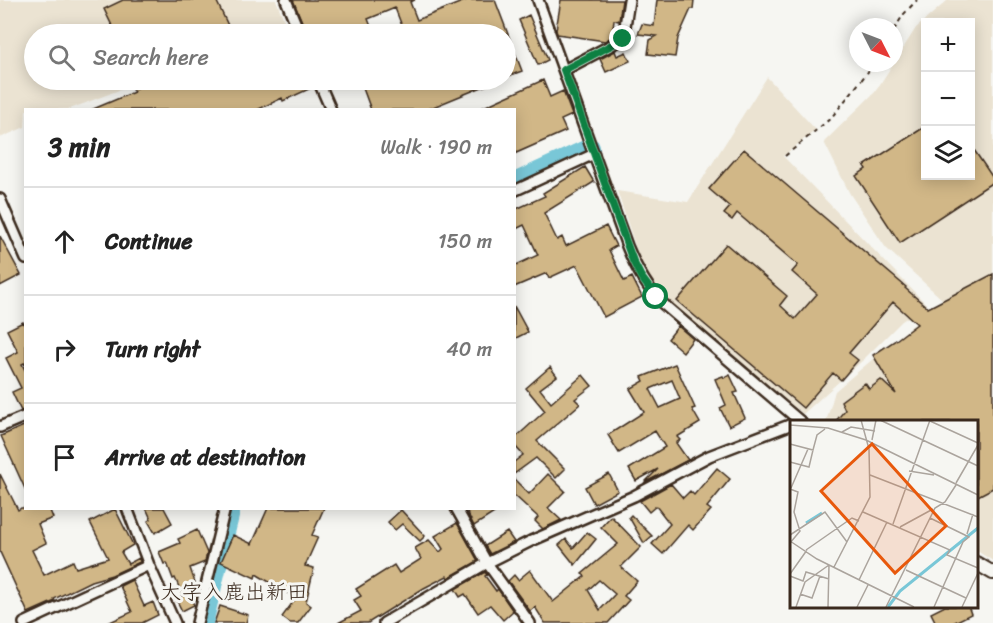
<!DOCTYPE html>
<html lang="en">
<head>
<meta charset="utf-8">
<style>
  body { margin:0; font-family:Sriracha,"Klee One",sans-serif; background:#f2f2f2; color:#222 }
  .controls { position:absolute; right:18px; top:18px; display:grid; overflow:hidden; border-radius:0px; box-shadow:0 3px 15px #0003 }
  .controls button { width:54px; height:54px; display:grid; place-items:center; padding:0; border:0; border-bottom:2px solid #e0e0e0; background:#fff; color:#222; font:30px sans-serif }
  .compass { position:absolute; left:849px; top:18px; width:54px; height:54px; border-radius:50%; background:#fff; box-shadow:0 3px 15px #0003; rotate:132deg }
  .stop { position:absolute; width:18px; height:18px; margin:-14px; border:4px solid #0b8043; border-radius:50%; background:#fff }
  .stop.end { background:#0b8043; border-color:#fff; box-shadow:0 2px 6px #0008 }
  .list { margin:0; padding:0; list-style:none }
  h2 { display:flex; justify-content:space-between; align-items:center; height:78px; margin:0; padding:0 24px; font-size:26px }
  h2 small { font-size:20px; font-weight:400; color:#767676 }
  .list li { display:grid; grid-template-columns:39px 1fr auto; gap:18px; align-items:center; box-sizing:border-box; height:108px; padding:0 24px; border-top:2px solid #e0e0e0 }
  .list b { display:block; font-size:22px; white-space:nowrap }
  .list em { font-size:20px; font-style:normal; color:#767676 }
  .icon { flex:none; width:33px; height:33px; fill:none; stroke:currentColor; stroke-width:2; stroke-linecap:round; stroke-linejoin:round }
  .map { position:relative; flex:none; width:993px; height:623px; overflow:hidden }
  .search { position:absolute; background:#fff; box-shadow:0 3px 15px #0003; left:24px; top:24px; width:492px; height:66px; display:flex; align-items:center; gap:15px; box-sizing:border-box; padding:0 21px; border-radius:33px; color:#767676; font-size:22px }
  .panel { position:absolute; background:#fff; box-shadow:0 3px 15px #0003; left:24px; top:108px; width:492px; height:402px; border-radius:0px }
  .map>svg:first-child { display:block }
  .built { fill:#ebe3d2; fill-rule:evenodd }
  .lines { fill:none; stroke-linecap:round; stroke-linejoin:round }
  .river { stroke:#79c7d7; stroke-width:20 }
  .building { fill:#d1b787; stroke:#3b2a1e; stroke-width:1.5; fill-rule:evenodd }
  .street-casing { stroke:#3b2a1e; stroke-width:14 }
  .secondary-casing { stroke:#3b2a1e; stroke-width:16 }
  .path { stroke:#3b2a1e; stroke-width:2; stroke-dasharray:4.5 4.5; stroke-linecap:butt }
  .street { stroke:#f6f6f2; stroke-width:9 }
  .secondary { stroke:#f6f6f2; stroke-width:12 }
  .route { stroke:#0b8043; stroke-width:8 }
  .labels { text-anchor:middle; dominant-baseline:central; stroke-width:6; stroke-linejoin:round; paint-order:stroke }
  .quarter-label { font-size:21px; fill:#3b2a1e; stroke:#f6f6f2 }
  .inset-river { fill:none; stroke:#79c7d7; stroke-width:3 }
  .inset-road { fill:none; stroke:#aba49d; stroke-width:1.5 }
  .view { fill:#e8590c; fill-opacity:0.15; stroke:#e8590c; stroke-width:3 }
  .inset-edge { fill:none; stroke:#3b2a1e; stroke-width:3 }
</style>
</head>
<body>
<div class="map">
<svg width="993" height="623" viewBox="0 0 993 623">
  <rect width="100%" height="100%" fill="#f6f6f2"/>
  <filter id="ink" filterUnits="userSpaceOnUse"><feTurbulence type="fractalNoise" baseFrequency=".0167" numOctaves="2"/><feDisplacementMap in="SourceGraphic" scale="12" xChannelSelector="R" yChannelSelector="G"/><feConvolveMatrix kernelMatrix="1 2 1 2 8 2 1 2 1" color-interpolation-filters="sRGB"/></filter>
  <g filter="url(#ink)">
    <path class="built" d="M0 0H276L286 25 261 34H34V80H145L70 109 26 110 25 127 0 138Z
      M948 0H993V561L977 551 976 422H826L835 391 943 300 886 248 850 194 824 142 875 92 916 28ZM926 22H970V176H926Z
      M767 77 816 130 783 156 927 305 902 321 862 361 803 414 661 297 645 275 617 191 688 202Z"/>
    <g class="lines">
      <path class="river" d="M514 183 590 148
        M203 623 231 508"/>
    </g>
    <path class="building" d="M123 0H216L232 34H116L104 9Z
      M293 0H415L410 2 417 20 467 0H495L522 71 506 77V34H382L402 26 395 8 368 19 374 34H307Z
      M561 0H622L619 21 614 20 612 37 605 41 557 34 556 30Z
      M657 0H694L693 9H691L678 38 675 57 648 54 650 40 657 36 638 34 642 24 654 26Z
      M529 15 548 60 538 65 519 20Z
      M615 51 617 56 626 52 630 61 606 72 600 59Z
      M137 80H304L309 89 283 101 282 98 257 110H91L134 92 132 90 141 86Z
      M360 80H499L426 110H371Z
      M543 80 550 97 563 91 572 115 561 120 566 131 514 154V110H477Z
      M926 126V176H970V144L993 178V182L900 243 856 176 866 169 864 166Z
      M744 149 906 287 905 288 928 308 993 274V488L976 497V422H835L845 410 841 401 865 383 869 389 881 380 896 394 873 355 896 340 917 324 893 302 849 353 858 360 841 380 833 373 803 408 677 301 726 244 787 296 780 305 795 319 817 294 792 272 798 265 737 213 732 220 724 214 730 207 709 189Z
      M585 167 594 182 544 213 557 240 562 237 566 246 606 226 616 246 609 250 624 281 632 277 642 297 604 317 577 265 549 278 547 273 514 287V266L538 255 524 225 514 230V210L545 196 543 193Z
      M0 236 21 275 0 286Z
      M514 306 528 332 514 339Z
      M23 322 26 327V366L24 363 22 364 26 372V409L21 411 12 392 21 388 6 358 18 352 7 330Z
      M678 326 693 339 683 352 668 339Z
      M675 364 695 408 692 409 700 423 677 437 680 440 676 443 688 460 644 483 658 469 636 481 629 469 665 447 655 431 619 453 608 435 644 412 630 389 644 381 642 377ZM672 380 680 399 660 408 650 389Z
      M550 367 557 376 540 389 551 403 583 375 592 386 575 399 580 404 537 441 565 469 556 478 536 458 514 474V462L523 455 514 445V439L545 411 526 388Z
      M730 375 738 392 734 393 745 418 729 426 720 408 726 405 715 379 723 376 724 378Z
      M26 425V491L1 436Z
      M717 468 730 479 707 507 711 510 693 530 688 525 663 554 652 544 670 524 656 506 649 512 640 501 671 484 683 498 690 491 694 495Z
      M0 474 18 510 21 508H49L53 518 38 524 46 543 32 550 44 575 73 561 76 568 108 558 90 522 115 509 133 545 121 552 128 564 139 558 140 562 112 575 91 581 54 599 55 601 28 613 0 552Z
      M548 474 565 491 548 508 561 520 543 529 535 521 538 517 514 495V479L529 494Z
      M609 474 618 491 594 504 585 487Z
      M146 508H164L172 523 155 533 148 521 151 519Z
      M268 508H324L312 535 318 537 305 566 314 568 306 602 311 606 298 623H290L282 617 296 598 256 574 255 578 221 562 233 535 252 544Z
      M473 508H502L474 526 467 512Z
      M401 510 425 536 420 541 402 524 395 530 388 522Z
      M631 515 652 536 644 543 629 517Z
      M611 516 641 547 621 567 637 581 624 596 629 600 608 623H545L535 607 530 611 508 581 514 575 518 580 530 570 553 602 585 576 582 574 618 544 601 527ZM599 580 615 594 600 610 588 590Z
      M457 523 478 561 448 578 447 576 424 588 368 623H338L361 611 354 600 361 596 356 589 394 565 399 573 421 559 415 548 429 540 440 552 443 549 435 536Z
      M197 530 207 553 205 562 190 568 198 591 196 599 192 601 194 605 182 611 176 599 183 596 175 578 173 579 167 563 164 564 159 552 180 543 178 539Z
      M507 532 514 542 490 554 485 546Z
      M587 532 596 539 575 565 559 545 566 539 573 548Z
      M485 572 487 575 485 576 496 591 498 589 513 611 503 620 490 605 478 613 465 594 460 597 455 589Z
      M132 580 144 606 153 602 158 615 142 623H108L132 612 120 586Z
      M220 606 248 615 246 623H214Z
      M945 606H968L971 614 953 623H936L931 613Z"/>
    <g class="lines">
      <g class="street-casing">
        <path id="street" d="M286 0 300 34
          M538 0 627 246C636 268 646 287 662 303L801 422
          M564 70 623 39 629 0
          M318 80 331 110
          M514 191 594 154
          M0 199 26 259
          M0 427 26 416
          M127 508 149 565 175 623
          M456 508 487 563 530 623
          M24 623 149 565
          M197 623 225 508
          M384 623 487 563 531 541 634 496 709 456 792 424"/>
      </g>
      <g class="secondary-casing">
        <path id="secondary" d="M976 563 993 573"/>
      </g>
      <path class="path" d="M894 30 903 15 917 0
        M785 156 831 118 875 63"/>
      <use href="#street" class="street"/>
      <use href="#secondary" class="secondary"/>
    </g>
  </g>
  <g class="lines" filter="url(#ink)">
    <path class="route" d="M623 39 564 70 633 261 641 277 656 297"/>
  </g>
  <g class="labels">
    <g class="quarter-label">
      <text x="234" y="592">大字入鹿出新田</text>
    </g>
  </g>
  <g transform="translate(790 420)">
    <rect width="188" height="188" fill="#f6f6f2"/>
    <path class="inset-river" d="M16 103 32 93M98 187 110 171 188 108"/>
    <path class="inset-road" d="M90 0 188 46M140 1 188 23M0 5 38 8 76 20 188 75M52 12 61 7 85 11M82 20 86 0M0 24 23 30 27 15 35 9M0 42 19 47 23 30M119 51 144 55M80 55 188 97M166 63 188 25M1 68 18 29M0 69 8 72 4 92 10 111 0 123M73 92 160 130 157 135 188 148M140 98 179 117 173 122 144 187M103 104 140 0M110 107 143 89M177 114 183 94M0 115 35 92 57 122M0 121 27 139 124 187M16 130 62 98 69 101M44 147 80 77 79 29 71 0M116 150 176 178M0 154 17 130M0 156 13 161 16 152 39 159M69 160 97 102M10 174 22 178 30 156M6 187 15 162 39 145M38 187 39 145M67 187 78 165M96 187 145 88 155 82 166 65M172 187 188 153"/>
    <path class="view" d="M82 24 156 106 105 153 31 71Z"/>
    <rect width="188" height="188" class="inset-edge"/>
  </g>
</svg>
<div class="controls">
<button>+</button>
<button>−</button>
<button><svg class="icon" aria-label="layers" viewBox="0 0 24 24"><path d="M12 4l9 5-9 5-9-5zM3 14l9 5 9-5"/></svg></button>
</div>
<svg class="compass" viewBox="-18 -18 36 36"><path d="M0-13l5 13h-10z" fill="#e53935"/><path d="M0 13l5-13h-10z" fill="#767676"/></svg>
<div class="stop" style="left:656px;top:297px"></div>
<div class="stop end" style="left:623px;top:39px"></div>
<div class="search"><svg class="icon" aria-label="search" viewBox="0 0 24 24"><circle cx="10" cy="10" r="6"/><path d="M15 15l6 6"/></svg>Search here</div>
<section class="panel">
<h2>3 min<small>Walk · 190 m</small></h2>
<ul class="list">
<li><svg class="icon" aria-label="ahead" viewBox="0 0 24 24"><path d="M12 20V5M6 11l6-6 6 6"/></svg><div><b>Continue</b></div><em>150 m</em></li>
<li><svg class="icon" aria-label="right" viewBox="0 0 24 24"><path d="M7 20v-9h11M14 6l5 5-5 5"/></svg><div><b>Turn right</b></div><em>40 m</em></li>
<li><svg class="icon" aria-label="arrive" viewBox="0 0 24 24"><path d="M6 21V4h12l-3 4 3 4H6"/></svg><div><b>Arrive at destination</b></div></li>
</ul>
</section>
</div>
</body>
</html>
